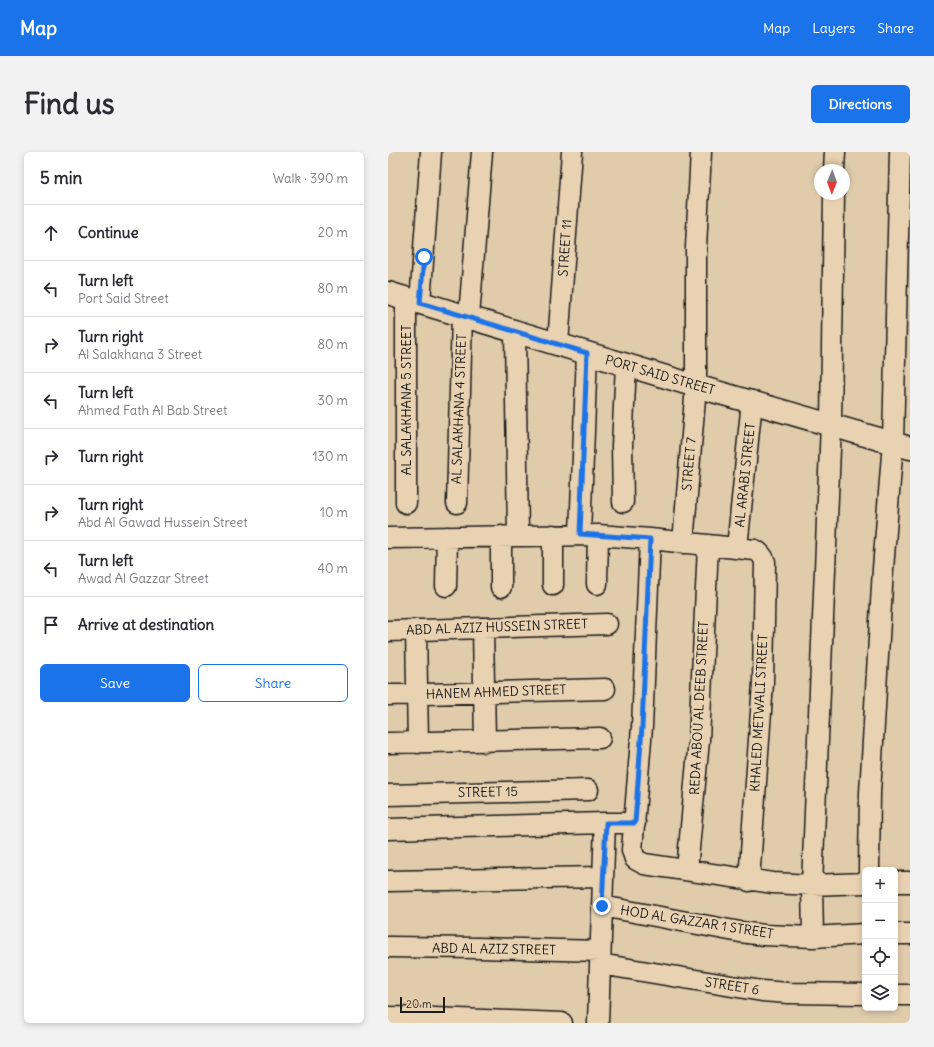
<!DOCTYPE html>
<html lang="en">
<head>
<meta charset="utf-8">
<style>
  body { margin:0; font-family:Delius,sans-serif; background:#f2f2f3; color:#2b2b33 }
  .controls { position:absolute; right:12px; bottom:12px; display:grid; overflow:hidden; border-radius:6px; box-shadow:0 2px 6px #0003 }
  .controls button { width:36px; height:36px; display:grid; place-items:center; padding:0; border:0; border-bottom:1px solid #e1e1e2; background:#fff; color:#2b2b33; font:20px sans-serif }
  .compass { position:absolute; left:426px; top:12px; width:36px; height:36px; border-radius:50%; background:#fff; box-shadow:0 2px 6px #0003; rotate:181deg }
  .scale { position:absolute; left:12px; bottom:10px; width:45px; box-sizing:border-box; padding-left:4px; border:2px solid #1c1c1c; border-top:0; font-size:11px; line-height:14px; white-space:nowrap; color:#1c1c1c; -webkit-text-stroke:3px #e8d2b1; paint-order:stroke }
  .stop { position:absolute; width:12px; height:12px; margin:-9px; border:3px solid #1a73e8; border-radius:50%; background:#fff }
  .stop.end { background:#1a73e8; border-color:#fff; box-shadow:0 1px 4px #0008 }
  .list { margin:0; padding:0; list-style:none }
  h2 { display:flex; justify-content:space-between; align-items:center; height:52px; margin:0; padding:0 16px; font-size:17px }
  h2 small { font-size:13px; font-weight:400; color:#7c7c81 }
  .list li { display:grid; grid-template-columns:26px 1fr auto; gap:12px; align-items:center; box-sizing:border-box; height:56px; padding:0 16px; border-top:1px solid #e1e1e2 }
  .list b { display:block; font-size:15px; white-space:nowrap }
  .list p { margin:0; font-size:13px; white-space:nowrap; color:#7c7c81 }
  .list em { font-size:13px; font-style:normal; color:#7c7c81 }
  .actions { display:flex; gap:8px; padding:12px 16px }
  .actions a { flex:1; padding:9px 0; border:1px solid #1a73e8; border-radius:6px; text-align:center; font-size:14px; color:#1a73e8 }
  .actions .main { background:#1a73e8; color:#fff }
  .icon { flex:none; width:22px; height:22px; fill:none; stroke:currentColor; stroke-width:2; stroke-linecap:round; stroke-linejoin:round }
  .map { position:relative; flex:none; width:522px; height:871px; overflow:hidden; border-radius:6px }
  header { display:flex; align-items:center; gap:24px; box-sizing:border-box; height:56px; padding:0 20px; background:#1a73e8; color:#fff }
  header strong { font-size:19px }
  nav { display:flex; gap:22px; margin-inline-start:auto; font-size:14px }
  .intro { display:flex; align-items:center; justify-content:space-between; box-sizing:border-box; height:96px; padding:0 24px }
  h1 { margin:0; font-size:28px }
  .button { padding:10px 18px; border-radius:6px; background:#1a73e8; color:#fff; font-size:14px; font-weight:700 }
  main { display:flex; gap:24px; padding:0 24px }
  aside { flex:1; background:#fff; border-radius:6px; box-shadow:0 2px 6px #0003 }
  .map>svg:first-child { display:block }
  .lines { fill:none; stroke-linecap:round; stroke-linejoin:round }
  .minor-casing { stroke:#1c1c1c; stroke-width:23 }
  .major-casing { stroke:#1c1c1c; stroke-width:25 }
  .minor { stroke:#e8d2b1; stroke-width:20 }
  .major { stroke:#e8d2b1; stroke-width:22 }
  .route { stroke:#1a73e8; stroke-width:5 }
  .labels { text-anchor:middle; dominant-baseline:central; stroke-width:4; stroke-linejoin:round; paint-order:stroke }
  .street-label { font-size:13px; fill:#1c1c1c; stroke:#e8d2b1 }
</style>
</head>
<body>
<header>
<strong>Map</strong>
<nav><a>Map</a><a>Layers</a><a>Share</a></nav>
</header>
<div class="intro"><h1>Find us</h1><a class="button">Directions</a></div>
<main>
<aside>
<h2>5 min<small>Walk · 390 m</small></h2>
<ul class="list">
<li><svg class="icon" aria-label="ahead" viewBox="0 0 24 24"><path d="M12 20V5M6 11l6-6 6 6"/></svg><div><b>Continue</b></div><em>20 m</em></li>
<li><svg class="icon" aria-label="left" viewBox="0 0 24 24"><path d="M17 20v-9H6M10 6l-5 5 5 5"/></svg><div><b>Turn left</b><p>Port Said Street</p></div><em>80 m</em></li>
<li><svg class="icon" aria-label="right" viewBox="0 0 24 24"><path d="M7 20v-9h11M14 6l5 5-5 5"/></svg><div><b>Turn right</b><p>Al Salakhana 3 Street</p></div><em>80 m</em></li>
<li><svg class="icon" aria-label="left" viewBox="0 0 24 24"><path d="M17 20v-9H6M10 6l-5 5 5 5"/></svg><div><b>Turn left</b><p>Ahmed Fath Al Bab Street</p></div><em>30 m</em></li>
<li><svg class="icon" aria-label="right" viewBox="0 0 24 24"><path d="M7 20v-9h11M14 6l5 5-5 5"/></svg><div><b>Turn right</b></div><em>130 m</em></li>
<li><svg class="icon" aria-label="right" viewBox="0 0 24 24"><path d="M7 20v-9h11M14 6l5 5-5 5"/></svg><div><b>Turn right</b><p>Abd Al Gawad Hussein Street</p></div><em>10 m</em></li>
<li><svg class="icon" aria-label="left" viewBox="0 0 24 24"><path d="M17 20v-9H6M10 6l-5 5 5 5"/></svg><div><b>Turn left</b><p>Awad Al Gazzar Street</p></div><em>40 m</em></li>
<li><svg class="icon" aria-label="arrive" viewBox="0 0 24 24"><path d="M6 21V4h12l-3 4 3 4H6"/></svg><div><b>Arrive at destination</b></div></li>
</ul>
<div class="actions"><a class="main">Save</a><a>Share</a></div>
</aside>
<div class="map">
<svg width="522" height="871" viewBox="0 0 522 871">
  <rect width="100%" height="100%" fill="#e0cbab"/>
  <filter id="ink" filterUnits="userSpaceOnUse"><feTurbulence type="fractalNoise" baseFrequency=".025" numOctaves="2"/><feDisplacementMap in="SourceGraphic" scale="8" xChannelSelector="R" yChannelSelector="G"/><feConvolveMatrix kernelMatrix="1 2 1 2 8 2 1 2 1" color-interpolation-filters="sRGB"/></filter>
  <g filter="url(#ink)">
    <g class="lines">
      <g class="minor-casing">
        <path id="minor" d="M446 18 447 0
          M18 146V351
          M32 151 43 0
          M81 165 94 0
          M127 179 130 384
          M170 192 184 0
          M235 350 234 294 238 213
          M69 351 74 163
          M192 382 199 201
          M0 386 210 383 262 387 367 398C373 401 375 404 377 410L375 531 361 729
          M262 387 254 575 244 698 247 707 256 712 385 731 424 733 477 731
          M295 391 308 234V95L313 0
          M349 396 364 249
          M209 432 210 383
          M165 433V383
          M58 434 59 385
          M113 435V384
          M95 476 97 590
          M28 478 30 591
          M0 479 219 472
          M0 543 217 537
          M0 591 212 586
          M0 643 200 638
          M0 677 217 671H247
          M299 718 311 588 320 394
          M481 718 482 641 495 417 505 290 512 0
          M0 729 215 725
          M507 730H522
          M214 754 352 780 376 783 425 785 477 782
          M507 782H522
          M425 785 424 733 443 272 446 42
          M0 795 91 796 212 799
          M212 812 374 839 400 841 477 842
          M507 843H522
          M0 865 46 866 45 871
          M46 866 174 871
          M210 871 217 671"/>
      </g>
      <g class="major-casing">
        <path id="major" d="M0 141 308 234 522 296"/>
      </g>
      <use href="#minor" class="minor"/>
      <use href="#major" class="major"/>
    </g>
  </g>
  <g class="lines" filter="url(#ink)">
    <path class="route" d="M36 105 32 151 199 201 192 382 262 387 254 575 247 671H218L214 754"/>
  </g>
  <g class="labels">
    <g class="street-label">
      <text transform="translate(177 96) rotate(-86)">STREET 11</text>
      <text transform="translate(272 223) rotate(16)">PORT SAID STREET</text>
      <text transform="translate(18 248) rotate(-90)">AL SALAKHANA 5 STREET</text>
      <text transform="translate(71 257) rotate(-88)">AL SALAKHANA 4 STREET</text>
      <text transform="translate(301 312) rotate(-85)">STREET 7</text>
      <text transform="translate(357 323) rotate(-84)">AL ARABI STREET</text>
      <text transform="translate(109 475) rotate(-2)">ABD AL AZIZ HUSSEIN STREET</text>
      <text transform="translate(108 540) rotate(-2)">HANEM AHMED STREET</text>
      <text transform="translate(311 556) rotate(-87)">REDA ABOU AL DEEB STREET</text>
      <text transform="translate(371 561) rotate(-87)">KHALED METWALI STREET</text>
      <text transform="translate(100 640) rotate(-1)">STREET 15</text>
      <text transform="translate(309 770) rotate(9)">HOD AL GAZZAR 1 STREET</text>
      <text transform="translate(106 797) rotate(1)">ABD AL AZIZ STREET</text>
      <text transform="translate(344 834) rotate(9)">STREET 6</text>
    </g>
  </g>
</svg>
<div class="controls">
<button>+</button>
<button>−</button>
<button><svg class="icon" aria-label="locate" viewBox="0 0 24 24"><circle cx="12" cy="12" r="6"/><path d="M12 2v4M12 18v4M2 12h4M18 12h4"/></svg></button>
<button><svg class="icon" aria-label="layers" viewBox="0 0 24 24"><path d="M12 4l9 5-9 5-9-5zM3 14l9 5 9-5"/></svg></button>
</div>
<svg class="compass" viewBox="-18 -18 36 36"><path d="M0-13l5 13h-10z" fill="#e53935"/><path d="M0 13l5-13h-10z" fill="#7c7c81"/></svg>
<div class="scale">20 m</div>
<div class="stop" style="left:36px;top:105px"></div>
<div class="stop end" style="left:214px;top:754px"></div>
</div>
</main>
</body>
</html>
